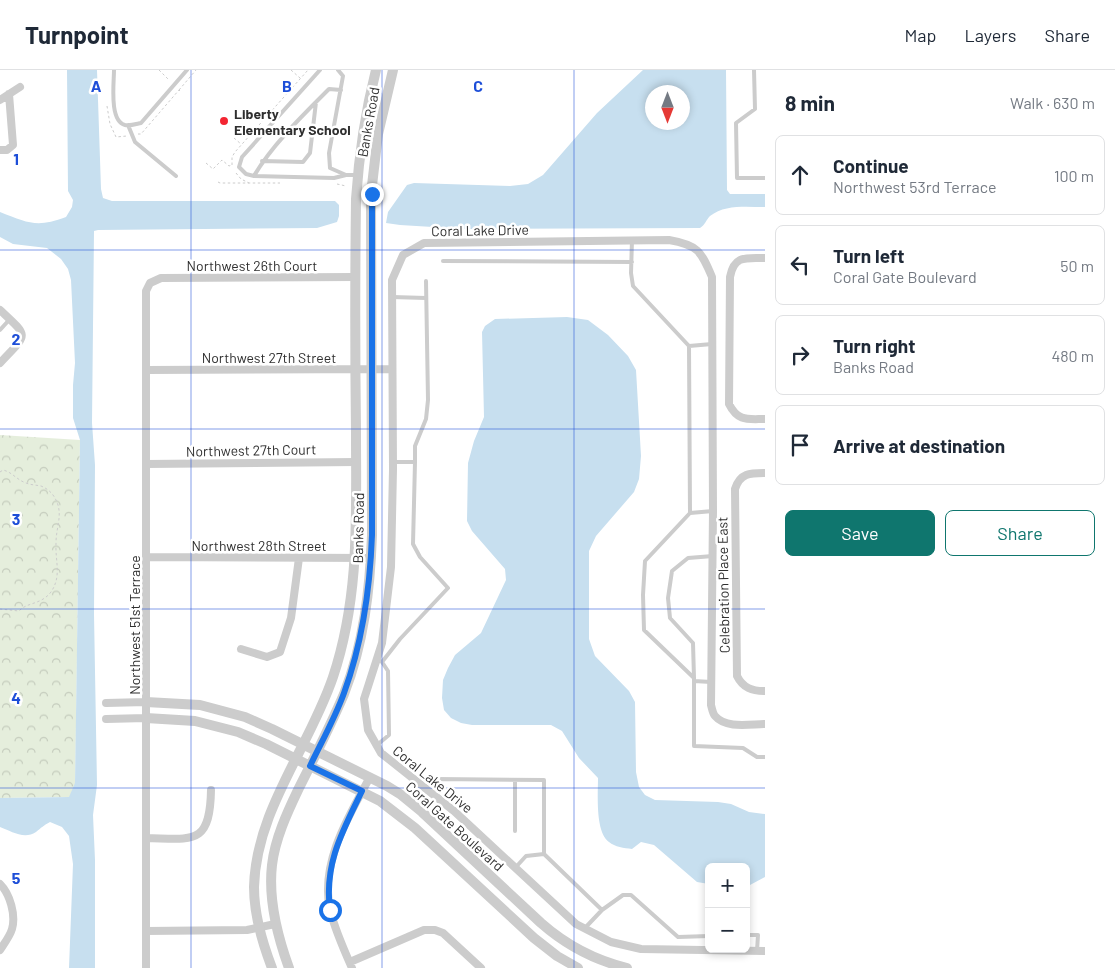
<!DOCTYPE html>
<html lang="en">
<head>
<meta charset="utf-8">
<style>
  body { margin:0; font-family:Barlow,sans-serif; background:#f6f6f7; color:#1f2937 }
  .controls { position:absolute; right:15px; bottom:15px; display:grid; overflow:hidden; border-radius:8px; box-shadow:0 2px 8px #0003 }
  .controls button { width:45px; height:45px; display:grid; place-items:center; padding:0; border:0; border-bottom:1px solid #e0e1e3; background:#fff; color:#1f2937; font:25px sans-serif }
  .compass { position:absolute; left:645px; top:15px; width:45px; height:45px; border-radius:50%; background:#fff; box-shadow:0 2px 8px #0003; rotate:180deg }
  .stop { position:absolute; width:15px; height:15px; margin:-11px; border:4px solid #1a73e8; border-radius:50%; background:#fff }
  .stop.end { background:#1a73e8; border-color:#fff; box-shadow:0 1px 5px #0008 }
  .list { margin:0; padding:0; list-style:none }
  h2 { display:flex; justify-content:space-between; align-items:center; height:65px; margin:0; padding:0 20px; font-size:21px }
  h2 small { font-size:16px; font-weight:400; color:#747a83 }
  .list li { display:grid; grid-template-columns:32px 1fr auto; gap:15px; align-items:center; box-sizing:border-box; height:80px; margin:0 10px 10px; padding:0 10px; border:1px solid #e0e1e3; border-radius:8px }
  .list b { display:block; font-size:19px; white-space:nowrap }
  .list p { margin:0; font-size:16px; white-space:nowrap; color:#747a83 }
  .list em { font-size:16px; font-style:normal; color:#747a83 }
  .actions { display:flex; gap:10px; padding:15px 20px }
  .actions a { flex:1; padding:11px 0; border:1px solid #0f766e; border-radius:8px; text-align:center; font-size:18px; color:#0f766e }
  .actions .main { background:#0f766e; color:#fff }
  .icon { flex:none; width:28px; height:28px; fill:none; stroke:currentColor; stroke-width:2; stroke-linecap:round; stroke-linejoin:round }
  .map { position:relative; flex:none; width:765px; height:898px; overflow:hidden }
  header { display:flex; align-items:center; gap:30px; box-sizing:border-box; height:70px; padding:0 25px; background:#fff; border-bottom:1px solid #e0e1e3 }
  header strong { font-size:24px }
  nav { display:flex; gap:28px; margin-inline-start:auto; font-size:18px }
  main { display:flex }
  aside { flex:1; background:#fff }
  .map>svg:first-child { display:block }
  .forest { fill:url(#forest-crowns) }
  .water { fill:#c7dfef; fill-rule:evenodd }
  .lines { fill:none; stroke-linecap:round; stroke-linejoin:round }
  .path { stroke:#ccc; stroke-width:1; stroke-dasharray:2.5 2.5; stroke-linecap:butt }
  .service { stroke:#ccc; stroke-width:4 }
  .minor { stroke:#ccc; stroke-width:8 }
  .tertiary { stroke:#ccc; stroke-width:10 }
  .route { stroke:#1a73e8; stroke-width:6 }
  .grid { fill:none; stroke:#1d4ed8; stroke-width:1; stroke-opacity:0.55 }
  .poi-dot { fill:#f32532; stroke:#fff; stroke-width:2 }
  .labels { text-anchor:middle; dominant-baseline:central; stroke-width:5; stroke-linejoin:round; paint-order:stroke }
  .poi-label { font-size:14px; font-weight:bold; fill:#2f2f2f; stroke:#fff; text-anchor:start }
  .street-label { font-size:14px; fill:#2f2f2f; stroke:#fff }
  .grid-label { font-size:16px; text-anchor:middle; font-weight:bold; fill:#1d4ed8; stroke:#fff; stroke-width:5; stroke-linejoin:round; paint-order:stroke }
</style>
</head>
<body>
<header>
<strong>Turnpoint</strong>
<nav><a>Map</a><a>Layers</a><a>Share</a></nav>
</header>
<main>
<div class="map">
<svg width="765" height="898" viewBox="0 0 765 898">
  <defs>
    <pattern id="forest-crowns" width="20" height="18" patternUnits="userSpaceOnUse" patternTransform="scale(1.25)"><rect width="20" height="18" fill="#e5eedc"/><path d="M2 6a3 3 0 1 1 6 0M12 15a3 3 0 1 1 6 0" fill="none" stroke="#c5ccbd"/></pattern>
  </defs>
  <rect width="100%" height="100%" fill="#fff"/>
  <path class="forest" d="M0 365 80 370 75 727 0 728Z"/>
  <path class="water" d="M67 0H97L101 119 103 128 112 131H335L339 135V146L337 152 317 158 98 160 94 161 92 353 95 395 94 544 97 715 93 745 95 790V898H69L73 794 69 766 62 757 50 752C44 755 41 758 36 762 24 770 11 761 0 757V728L69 727 75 713 80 370 73 348V315L75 293 71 210 68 199 61 189 47 178 13 174 0 167V142C28 153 37 158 66 147L72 137 73 130 68 121Z
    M643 0H726L727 120 730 124H765V137C747 137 725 134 710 146 706 150 705 155 700 158L466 159 400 155 386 153 388 142 407 115 414 113 510 116 528 114 543 105 597 43ZM652 22H682V52H652Z
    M567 247 588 250 608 265 628 286 636 300 641 386 639 409 634 422 596 466 589 481V569L595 586 629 621 635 632 636 702 639 717 645 725 655 730 718 732 731 734 749 742 765 744V807L750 815H746V797H709V814L697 812 654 775 641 772 632 779C624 778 615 777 609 772 595 762 598 724 598 708L579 688 562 661 551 655H472L461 653 451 648 444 640 442 628 443 610 448 598 455 585 481 563 506 510 505 499 472 461 467 451 468 393 474 371 484 347 482 262 485 256 495 249Z"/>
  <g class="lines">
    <path class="path" d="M159 0 169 10
      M291 0 300 8
      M179 20 196 0
      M107 36 110 54 116 67 127 66
      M138 64H141L179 20 181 22
      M234 68 241 74
      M206 93 213 99 222 90 229 96 232 95
      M232 95V87L235 82 308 0
      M236 103 241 109 249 113
      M218 112 220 113H280
      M337 114 346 116
      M0 402 3 400C12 402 17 410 26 413 31 415 36 415 41 416 46 418 50 421 53 425 65 442 56 455 56 473 55 491 62 506 51 522 41 535 27 532 19 541L0 539"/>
    <path class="service" d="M114 0C114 13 109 51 125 55 130 56 136 54 141 53L187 0
      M320 0 242 87 239 97 246 104 254 106 334 108 346 105H356
      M338 0 343 6 329 83 330 98 346 105
      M754 0 755 39 736 53 737 108H765
      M128 55 135 72 176 106
      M262 91 303 92 310 83 316 32
      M254 106C271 76 304 44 329 19L341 20
      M632 170 631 203 633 216 689 276 690 443
      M443 191 632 192
      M392 227 426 228
      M0 260 10 249
      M689 276 712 274
      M393 392H415V376L426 349 428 330 426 211
      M713 441 690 443 645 491 643 525 644 560 694 608V676L743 678 757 687H765
      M377 590 382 592 400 569 448 518 420 487 413 474 415 392
      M694 608 693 573 670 548 668 528 672 501 688 488 713 486
      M694 611 711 612
      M377 675 389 665 388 601 382 592
      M515 710V761
      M426 719 436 709 544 710V784L602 840 584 859
      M515 798 526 786 544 784
      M602 840 623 825H631L678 867 709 866
      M746 865H758L757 881"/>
    <path class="minor" d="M0 30 20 17
      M0 80H7L13 75 9 24
      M765 188C746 188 734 185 730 207L729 334C738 352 748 349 765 349
      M0 240C30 268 28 263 0 293
      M146 300 392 299
      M146 394 356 392
      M765 403C750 403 740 403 735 419L737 606C743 618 752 621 765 621
      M147 487 371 488
      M241 579 267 587 280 582 291 548 299 488
      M106 633 146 632
      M106 649 146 648
      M765 654C750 654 726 659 715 646 713 644 712 639 711 635L713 441 712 207C701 181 698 175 669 170L424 173 403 185 392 210 393 399 391 497 382 573 364 629 368 660 381 683 454 741 576 854 611 872 641 879 765 881
      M147 768C193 769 210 776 211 720
      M0 814C10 824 16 845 12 859 10 866 4 874 0 880
      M146 861 247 860 275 854
      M350 892 424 860H435L443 863 481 898
      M146 898V221L150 213 161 208 355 207
      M352 898C344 880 335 860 330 840 320 793 348 747 370 707"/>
    <path class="tertiary" d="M146 632 200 635 245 647 272 659 387 716 400 724 422 742 541 853C566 875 594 890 627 898
      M146 648 195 651 238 662 266 674 380 731 415 758 534 868 557 886 578 898
      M272 898C262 872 254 845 254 817 256 740 309 678 333 607 360 526 356 447 356 363 355 285 355 207 356 129 359 85 365 43 376 0
      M289 898C277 865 268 830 272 795 275 769 287 743 298 720 314 688 330 657 344 624 364 573 370 519 372 465L371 124 378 64 393 0"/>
  </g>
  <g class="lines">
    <path class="route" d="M330 840C324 794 342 762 362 721L310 696C322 671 335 648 344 623 363 571 370 519 372 465V124"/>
  </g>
  <path class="grid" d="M191 0V898M382 0V898M574 0V898M0 180H765M0 359H765M0 539H765M0 718H765"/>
  <circle class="poi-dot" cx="224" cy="51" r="5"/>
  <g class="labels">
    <g class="poi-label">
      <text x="234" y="43">Liberty<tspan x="234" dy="16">Elementary School</tspan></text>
    </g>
    <g class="street-label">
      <text transform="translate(368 52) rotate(-80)">Banks Road</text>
      <text transform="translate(480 160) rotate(-1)">Coral Lake Drive</text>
      <text x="252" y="195">Northwest 26th Court</text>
      <text x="269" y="287">Northwest 27th Street</text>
      <text transform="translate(251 380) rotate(-1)">Northwest 27th Court</text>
      <text transform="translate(358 458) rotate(-89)">Banks Road</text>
      <text x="259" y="475">Northwest 28th Street</text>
      <text transform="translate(723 515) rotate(-91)">Celebration Place East</text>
      <text transform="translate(134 555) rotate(-90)">Northwest 51st Terrace</text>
      <text transform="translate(433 709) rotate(39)">Coral Lake Drive</text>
      <text transform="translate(455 756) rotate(42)">Coral Gate Boulevard</text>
    </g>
  </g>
  <g class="grid-label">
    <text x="96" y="22">A</text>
    <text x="287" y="22">B</text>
    <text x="478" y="22">C</text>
    <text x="16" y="95">1</text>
    <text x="16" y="275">2</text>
    <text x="16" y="455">3</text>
    <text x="16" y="634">4</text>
    <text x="16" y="814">5</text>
  </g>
</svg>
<div class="controls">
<button>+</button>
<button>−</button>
</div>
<svg class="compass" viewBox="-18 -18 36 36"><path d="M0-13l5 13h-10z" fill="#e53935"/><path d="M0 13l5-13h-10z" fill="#747a83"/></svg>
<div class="stop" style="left:330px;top:840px"></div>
<div class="stop end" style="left:372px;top:124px"></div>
</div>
<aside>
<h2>8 min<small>Walk · 630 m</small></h2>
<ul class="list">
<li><svg class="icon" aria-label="ahead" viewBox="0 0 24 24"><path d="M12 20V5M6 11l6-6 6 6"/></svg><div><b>Continue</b><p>Northwest 53rd Terrace</p></div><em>100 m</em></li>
<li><svg class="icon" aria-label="left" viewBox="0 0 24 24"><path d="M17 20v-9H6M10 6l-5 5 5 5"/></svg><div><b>Turn left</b><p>Coral Gate Boulevard</p></div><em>50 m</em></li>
<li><svg class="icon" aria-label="right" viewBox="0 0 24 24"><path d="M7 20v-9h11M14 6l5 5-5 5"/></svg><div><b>Turn right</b><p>Banks Road</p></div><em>480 m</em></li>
<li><svg class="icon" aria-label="arrive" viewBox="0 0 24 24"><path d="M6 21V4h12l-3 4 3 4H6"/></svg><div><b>Arrive at destination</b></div></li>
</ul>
<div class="actions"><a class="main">Save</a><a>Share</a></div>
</aside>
</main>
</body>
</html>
